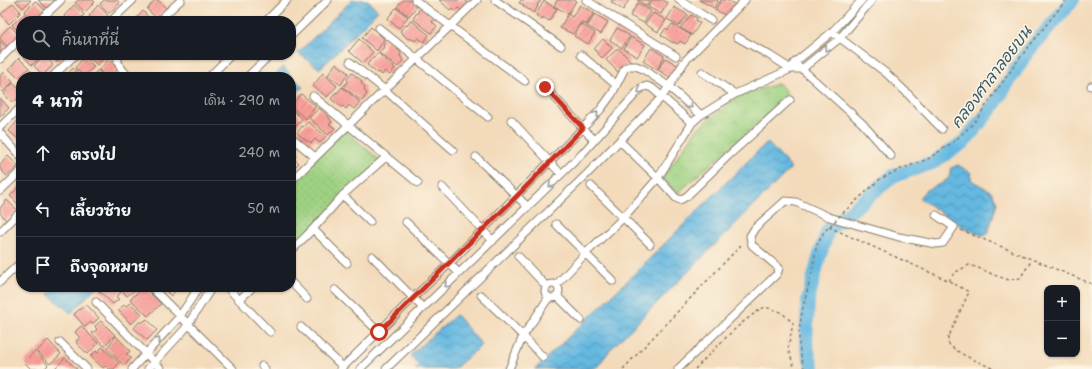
<!DOCTYPE html>
<html lang="th">
<head>
<meta charset="utf-8">
<style>
  body { margin:0; font-family:"Shantell Sans","Playpen Sans Thai",sans-serif; background:#20242c; color:#f1f3f6 }
  .controls { position:absolute; right:12px; bottom:12px; display:grid; overflow:hidden; border-radius:8px; box-shadow:0 1px 3px #0004 }
  .controls button { width:36px; height:36px; display:grid; place-items:center; padding:0; border:0; border-bottom:1px solid #363941; background:#171b24; color:#f1f3f6; font:20px sans-serif }
  .stop { position:absolute; width:12px; height:12px; margin:-9px; border:3px solid #c8321e; border-radius:50%; background:#fff }
  .stop.end { background:#c8321e; border-color:#fff; box-shadow:0 1px 4px #0008 }
  .list { margin:0; padding:0; list-style:none }
  h2 { display:flex; justify-content:space-between; align-items:center; height:52px; margin:0; padding:0 16px; font-size:17px }
  h2 small { font-size:13px; font-weight:400; color:#9ea1a6 }
  .list li { display:grid; grid-template-columns:26px 1fr auto; gap:12px; align-items:center; box-sizing:border-box; height:56px; padding:0 16px; border-top:1px solid #363941 }
  .list b { display:block; font-size:15px; white-space:nowrap }
  .list em { font-size:13px; font-style:normal; color:#9ea1a6 }
  .icon { flex:none; width:22px; height:22px; fill:none; stroke:currentColor; stroke-width:2; stroke-linecap:round; stroke-linejoin:round }
  .map { position:relative; flex:none; width:1092px; height:369px; overflow:hidden }
  .search { position:absolute; background:#171b24; box-shadow:0 1px 3px #0004; left:16px; top:16px; width:280px; height:44px; display:flex; align-items:center; gap:10px; box-sizing:border-box; padding:0 14px; border-radius:16px; color:#9ea1a6; font-size:15px }
  .panel { position:absolute; background:#171b24; box-shadow:0 1px 3px #0004; left:16px; top:72px; width:280px; height:220px; border-radius:16px }
  .map>svg:first-child { display:block }
  .park { fill:url(#park-crowns); stroke:#5d764e }
  .garden { fill:url(#garden-dots); stroke:#5d764e }
  .water { fill:url(#water-waves); stroke:#406a7e }
  .lines { fill:none; stroke-linecap:round; stroke-linejoin:round }
  .river { stroke:#65b8e1; stroke-width:14 }
  .building { fill:url(#building-hatch) }
  .minor-casing { stroke:#887b6b; stroke-width:9 }
  .path { stroke:#887b6b; stroke-width:1.5; stroke-dasharray:3 3; stroke-linecap:butt }
  .minor { stroke:#fff; stroke-width:7 }
  .path-bridge { stroke:#887b6b; stroke-width:1.5; stroke-dasharray:3 3; stroke-linecap:butt }
  .oneway { stroke:#999 }
  .route { stroke:#c8321e; stroke-width:5 }
  .labels { text-anchor:middle; dominant-baseline:central; stroke-width:3; stroke-linejoin:round; paint-order:stroke }
  .water-label { font-size:16px; font-style:italic; fill:#395a6b; stroke:#fcf5e5 }
</style>
</head>
<body>
<div class="map">
<svg width="1092" height="369" viewBox="0 0 1092 369">
  <defs>
    <pattern id="park-crowns" width="20" height="18" patternUnits="userSpaceOnUse"><rect width="20" height="18" fill="#9ed181"/><path d="M2 6a3 3 0 1 1 6 0M12 15a3 3 0 1 1 6 0" fill="none" stroke="#88b36f"/></pattern>
    <pattern id="garden-dots" width="8" height="8" patternUnits="userSpaceOnUse"><rect width="8" height="8" fill="#9ed181"/><path d="M2 2h.1M6 6h.1" fill="none" stroke="#88b36f" stroke-width="1.8" stroke-linecap="round"/></pattern>
    <pattern id="water-waves" width="16" height="10" patternUnits="userSpaceOnUse"><rect width="16" height="10" fill="#65b8e1"/><path d="M0 5q4-4 8 0t8 0" fill="none" stroke="#5295b6"/></pattern>
    <pattern id="building-hatch" width="6" height="6" patternUnits="userSpaceOnUse"><rect width="6" height="6" fill="#fa9f9a"/><path d="M-1 1l2-2M0 6l6-6M5 7l2-2" fill="none" stroke="#d68884"/></pattern>
  </defs>
  <rect width="100%" height="100%" fill="#fcf5e5"/>
  <filter id="ink" filterUnits="userSpaceOnUse"><feTurbulence type="fractalNoise" baseFrequency=".025" numOctaves="2"/><feDisplacementMap in="SourceGraphic" scale="8" xChannelSelector="R" yChannelSelector="G"/><feConvolveMatrix kernelMatrix="1 2 1 2 8 2 1 2 1" color-interpolation-filters="sRGB"/></filter>
  <filter id="wash" filterUnits="userSpaceOnUse"><feTurbulence type="fractalNoise" baseFrequency=".012" numOctaves="4" result="noise"/><feDisplacementMap in="SourceGraphic" scale="16" xChannelSelector="R" yChannelSelector="G"/><feGaussianBlur stdDeviation="0.9" result="paint"/><feColorMatrix in="noise" values="0 0 0 0 0 0 0 0 0 0 0 0 0 0 0 0 0 1.4 0 .05"/><feComposite in="paint" operator="in"/></filter>
  <g filter="url(#wash)">
    <rect width="100%" height="100%" fill="#f3daba"/>
    <path class="park" d="M779 83 789 96 678 193 662 179 697 129 736 98Z"/>
    <path class="garden" d="M344 130 381 161 291 248V183Z"/>
    <path class="water" d="M352 0H368L378 11 320 69 298 53Z
      M283 67 303 87 291 98V77H273Z
      M767 142 791 168 610 350 598 366 593 369H535L624 284Z
      M958 165 971 173V180L992 192 997 203 988 233 982 235 966 229 919 198 926 190 940 184 949 178 951 168Z
      M55 287H96L71 313 48 294Z
      M456 315 482 345 454 369H415L419 365 410 355Z"/>
    <g class="lines">
      <path class="river" d="M813 369 806 344 808 300 819 258 828 230 893 176 932 163 964 142 992 108 1026 54 1073 0"/>
    </g>
    <g id="blocks">
      <path class="building" d="M15 0H31L23 8Z
        M38 0H57L48 9Z
        M78 0H93L95 2 85 12 75 3Z
        M104 0H117L120 3 109 13 100 4Z
        M155 0H158L166 8 156 18 147 9Z
        M403 0H411L418 5 409 16 397 7Z
        M439 0H464L468 3 462 11 458 8 455 11 452 8 450 10Z
        M521 0H541L537 5 538 6 534 13 523 6 524 5 519 3Z
        M557 0H574L576 1 568 14 554 6Z
        M612 0H629L623 10 611 2Z
        M637 0H650L647 6Z
        M652 0H663L668 3 661 14 648 7Z
        M699 0H718L714 8Z
        M721 0H726L736 5 729 17 715 10Z
        M35 1 45 10 35 21H33L24 12Z
        M544 1 557 9 549 21 543 17 542 20 536 15Z
        M13 3 20 11 19 12 20 13 9 24 1 14Z
        M638 3 651 11 644 23 630 16Z
        M74 5 84 15 78 21H69L64 16Z
        M98 5 108 15 101 21H94L89 16Z
        M421 5 434 18 432 22 437 26 431 33 413 19 416 14H417Z
        M580 5 594 13 586 25 581 22 573 34 560 28 568 14 572 17Z
        M674 7 688 15 679 26 667 19Z
        M396 8 408 17 399 28 387 19Z
        M143 11 152 21H134Z
        M653 13 666 20 658 32 645 24Z
        M24 14 31 21H21V34L12 25Z
        M595 14 608 22 601 34 587 26Z
        M691 15 697 18 696 21 700 23 692 35 680 28Z
        M411 20 429 35 424 42 418 38 415 41 412 39H411L409 38 408 39 400 31 406 25 407 26Z
        M581 24 595 33 588 44 574 36Z
        M672 24 691 35 685 44 680 41 678 44 673 42V43L661 35 666 28 668 30Z
        M10 26 20 36 9 48 0 39V36Z
        M371 27 384 39 377 51 362 38Z
        M617 28 630 36 622 48 610 40Z
        M631 37 645 45 637 57 624 49Z
        M359 39 373 52 363 63 349 51Z
        M387 39 398 47 397 49 401 53 400 56 403 60 398 67 379 53 384 47 383 45Z
        M603 39 612 48 602 58 594 49Z
        M0 41 6 48 0 55Z
        M618 48 631 61 618 72 606 60Z
        M651 48 664 56 657 70 643 61Z
        M378 53 395 68 390 75 385 71 382 75 379 72 377 73 367 65 372 58 373 59Z
        M24 55H42L32 65 23 56Z
        M44 55 53 65 43 75 34 66Z
        M50 55H65L57 62Z
        M89 55H107L97 65 88 56Z
        M85 56 94 67 84 76 75 68Z
        M19 58 29 68 18 78 9 69Z
        M665 58 679 66 671 78 658 70Z
        M109 59 118 69 110 77H106L99 70Z
        M336 63 348 73 341 85 328 75Z
        M73 68 81 77H65Z
        M30 70 37 77H24Z
        M98 70 104 77H91Z
        M3 72 13 82 3 92 0 89V76Z
        M323 73 337 86 327 97 313 86Z
        M352 73 362 81 361 83 365 87 364 90 367 94 362 101 343 87 348 81 347 79Z
        M13 83 21 91V95L13 103 4 94Z
        M342 87 360 102 354 109 349 105 346 109 343 106 341 107 331 99 336 92 337 93Z
        M301 94 316 106 306 119 291 106Z
        M0 98 9 108 0 117Z
        M291 108 302 119 292 131 291 130Z
        M319 108 329 117V118L332 122 329 124 335 128 328 135 309 118Z
        M19 119 21 122V137L18 139 9 131Z
        M308 122 326 136 320 143 315 139 311 143 309 141H307L297 133 302 126 303 127Z
        M291 148 294 150 296 156 294 159 299 163 292 170 291 169Z
        M8 156 18 166 7 176 0 169V165Z
        M20 185 21 186V203L19 205 10 196Z
        M7 200 17 210 6 220 0 213V208Z
        M102 287H116L121 292 116 297 119 299 113 304 99 291Z
        M119 287H139L127 296Z
        M144 287 161 304 148 316 130 299Z
        M162 287H179L171 296Z
        M130 303 142 314 131 324 118 310 124 305 126 306Z
        M86 304 99 318 92 324 91 322 85 327 74 314Z
        M147 319 157 330 147 340 134 328 140 321 141 323Z
        M101 321 115 335 104 346 92 333 97 330 95 326Z
        M81 326 98 343 88 354 78 345 76 341 80 338 75 332Z
        M116 336 130 351 126 354 131 358 124 366 107 348Z
        M48 340 61 354 50 364 37 351Z
        M102 347 119 363 114 369H109L106 366 103 368 90 356 96 351 98 353Z
        M35 351 48 365 44 369H31L24 362Z
        M65 358 77 369H54Z"/>
    </g>
  </g>
  <g filter="url(#ink)">
    <use href="#blocks" fill-opacity="0" stroke="#887b6b" stroke-width="1"/>
    <g class="lines">
      <g class="minor-casing">
        <path id="minor" d="M415 0 525 81
          M495 0 561 46
          M586 0 676 56
          M679 0 711 20
          M39 21 61 0
          M111 21 133 0
          M158 21 181 0
          M266 21 287 0
          M379 28 488 117
          M832 32 886 73 906 92 942 129
          M291 36 328 0
          M737 37 769 55 791 69
          M121 55 118 57C116 65 124 71 129 77
          M581 55 616 85
          M0 59 21 38
          M350 62 385 90 453 150
          M794 63 802 69 862 123 891 156
          M793 66 794 63 832 32 862 0
          M702 72 735 94
          M52 77 75 55
          M209 77 231 55
          M247 77 270 55
          M1091 86H1092
          M545 87 594 140
          M313 96 418 183
          M511 120 561 174
          M0 127 21 107
          M0 133 21 157
          M291 137 315 157
          M623 144 658 178 676 198 680 200 687 196 727 157 790 100
          M476 157 528 207
          M291 181 477 0
          M591 186 650 244
          M442 187 493 241
          M0 191 21 171
          M343 195 370 222
          M406 222 459 273
          M556 224 613 281
          M313 229 347 263
          M0 232 21 211
          M291 251 313 229 343 195 386 157
          M372 256 423 308
          M518 256 547 287
          M0 282 21 262
          M291 282 307 299
          M545 291a7 7 0 1 1 14 0a7 7 0 1 1-14 0Z
          M556 285 586 253 623 218 658 178 692 123 701 115 735 94 791 69H802L840 38 872 0
          M151 287 233 369
          M227 287 270 332
          M335 290 379 332
          M481 295 523 336 543 357
          M557 296 581 320
          M239 300 253 287
          M96 302 161 369
          M301 327 343 367
          M60 342 87 369
          M262 366 265 369
          M132 369 180 316 199 287
          M148 369 185 329 212 287
          M341 369 413 298 449 264 583 128 601 109 612 94 625 68 629 66H636L643 69 668 86 701 115
          M360 369 582 154 641 88 647 86 652 88 692 123
          M386 369 588 173 662 97 685 61 745 0
          M509 369 523 336 549 297
          M678 369 777 274 779 268 752 245 750 236 755 228 785 201 796 202 829 217 899 237 936 244 943 243 954 227 936 215"/>
      </g>
      <path class="path" d="M829 227 949 281 969 292 948 338C948 341 947 342 949 344 955 353 984 364 994 369
        M961 230 1092 284
        M949 281 954 273 969 265 981 269 994 275 1009 280 1020 278 1032 260
        M623 369 743 243
        M695 369C717 347 738 322 765 307L781 312 793 323 788 349 795 369"/>
      <use href="#minor" class="minor"/>
      <path class="path-bridge" d="M804 369 799 346V332L802 311 812 272 817 244 824 232 846 210 880 179 901 169 928 159 953 142 973 124 1019 59 1066 0"/>
    </g>
    <defs><path id="oneway-chevron" d="M-2-3.5L2.5 0L-2 3.5" fill="none" stroke-width="1.6" stroke-linecap="round" stroke-linejoin="round"/></defs>
    <g class="oneway">
      <use href="#oneway-chevron" transform="translate(827 49) rotate(140)"/>
      <use href="#oneway-chevron" transform="translate(640 91) rotate(142)"/>
      <use href="#oneway-chevron" transform="translate(690 106) rotate(41)"/>
      <use href="#oneway-chevron" transform="translate(596 114) rotate(-48)"/>
      <use href="#oneway-chevron" transform="translate(551 185) rotate(136)"/>
      <use href="#oneway-chevron" transform="translate(447 285) rotate(136)"/>
      <use href="#oneway-chevron" transform="translate(158 340) rotate(-48)"/>
    </g>
  </g>
  <g class="lines" filter="url(#ink)">
    <path class="route" d="M379 332 516 197 583 128 545 87"/>
  </g>
  <g class="labels">
    <g class="water-label">
      <text transform="translate(991 77) rotate(-53)">คลองศาลาลอยบน</text>
    </g>
  </g>
</svg>
<div class="controls">
<button>+</button>
<button>−</button>
</div>
<div class="stop" style="left:379px;top:332px"></div>
<div class="stop end" style="left:545px;top:87px"></div>
<div class="search"><svg class="icon" aria-label="search" viewBox="0 0 24 24"><circle cx="10" cy="10" r="6"/><path d="M15 15l6 6"/></svg>ค้นหาที่นี่</div>
<section class="panel">
<h2>4 นาที<small>เดิน · 290 m</small></h2>
<ul class="list">
<li><svg class="icon" aria-label="ahead" viewBox="0 0 24 24"><path d="M12 20V5M6 11l6-6 6 6"/></svg><div><b>ตรงไป</b></div><em>240 m</em></li>
<li><svg class="icon" aria-label="left" viewBox="0 0 24 24"><path d="M17 20v-9H6M10 6l-5 5 5 5"/></svg><div><b>เลี้ยวซ้าย</b></div><em>50 m</em></li>
<li><svg class="icon" aria-label="arrive" viewBox="0 0 24 24"><path d="M6 21V4h12l-3 4 3 4H6"/></svg><div><b>ถึงจุดหมาย</b></div></li>
</ul>
</section>
</div>
</body>
</html>
